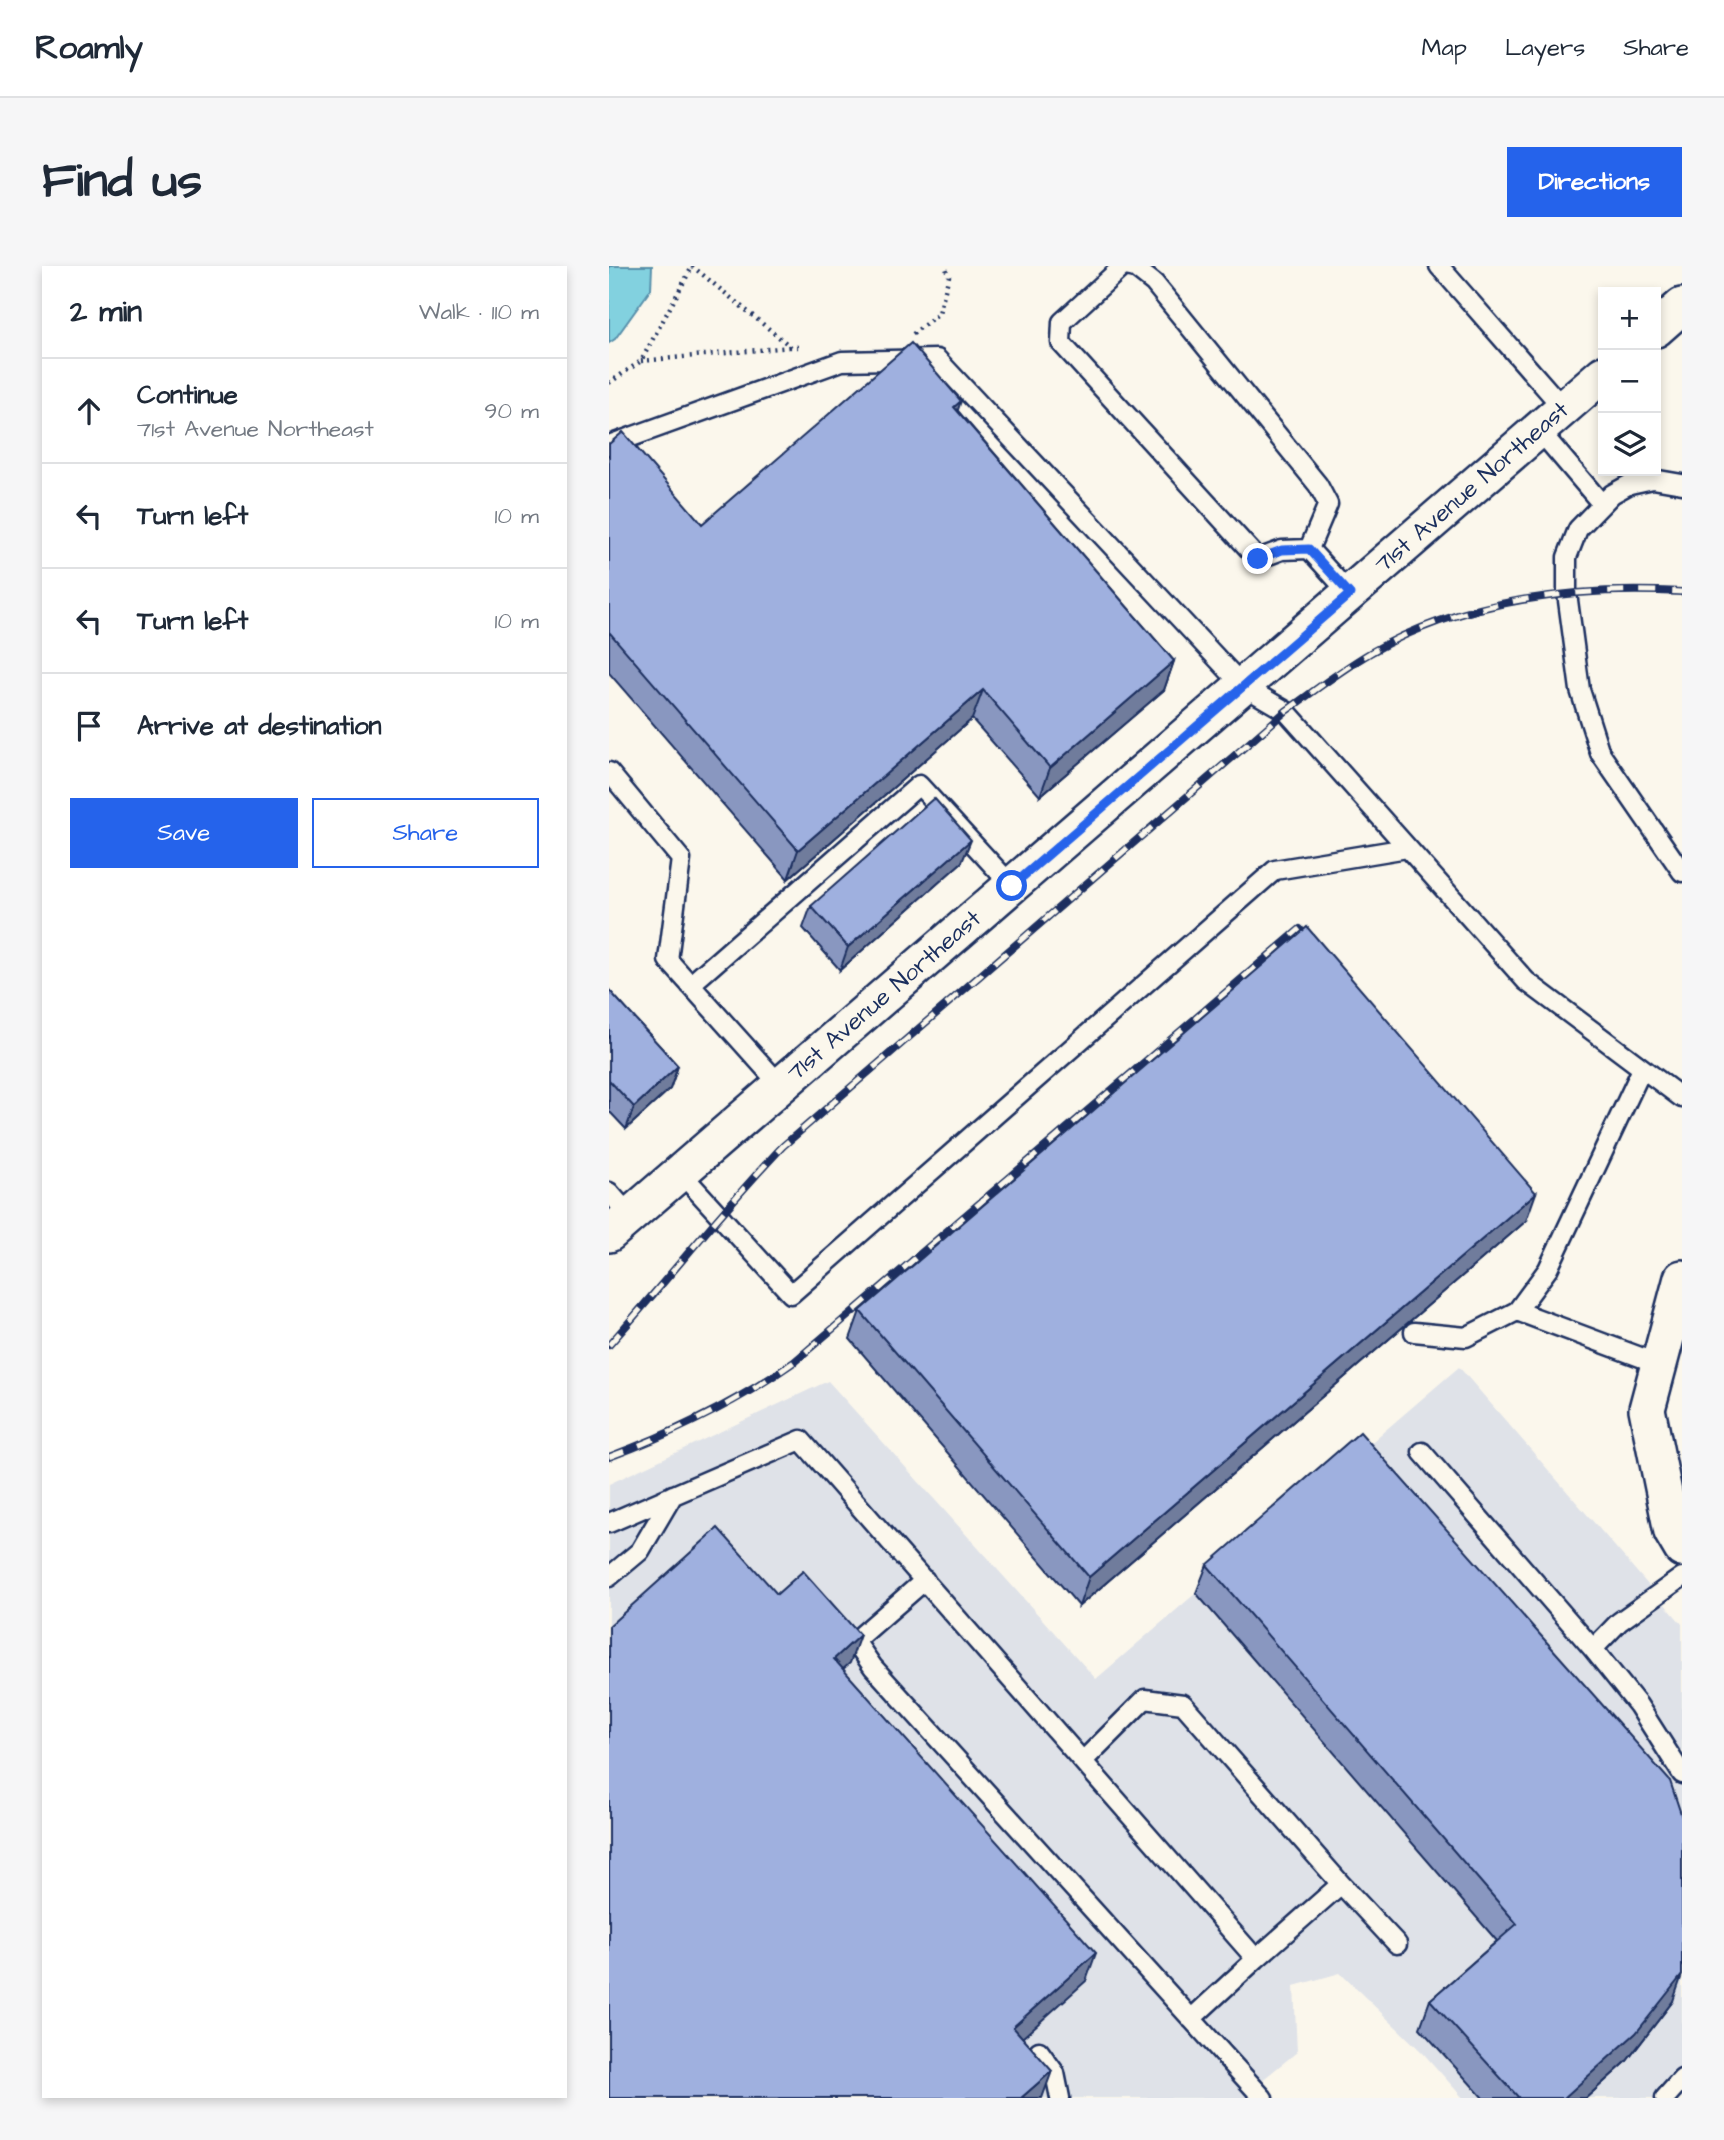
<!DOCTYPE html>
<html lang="en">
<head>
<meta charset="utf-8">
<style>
  body { margin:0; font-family:"Architects Daughter",sans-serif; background:#f6f6f7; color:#1f2937 }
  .controls { position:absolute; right:21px; top:21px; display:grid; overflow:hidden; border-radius:0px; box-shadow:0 4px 10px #0003 }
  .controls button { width:63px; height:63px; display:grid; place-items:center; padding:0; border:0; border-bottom:2px solid #e0e1e3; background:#fff; color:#1f2937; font:35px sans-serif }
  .stop { position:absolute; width:21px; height:21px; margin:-16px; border:5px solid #2563eb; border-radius:50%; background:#fff }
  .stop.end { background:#2563eb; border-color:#fff; box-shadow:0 2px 7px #0008 }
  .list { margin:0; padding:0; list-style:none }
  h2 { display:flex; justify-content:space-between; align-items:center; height:91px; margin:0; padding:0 28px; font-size:30px }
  h2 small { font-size:23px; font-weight:400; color:#747a83 }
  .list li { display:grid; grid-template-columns:46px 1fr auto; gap:21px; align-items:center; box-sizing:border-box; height:105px; padding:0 28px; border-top:2px solid #e0e1e3 }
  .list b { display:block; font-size:26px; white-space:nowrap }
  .list p { margin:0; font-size:23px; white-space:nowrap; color:#747a83 }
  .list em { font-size:23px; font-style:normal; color:#747a83 }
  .actions { display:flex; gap:14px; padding:21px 28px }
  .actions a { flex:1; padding:16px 0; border:2px solid #2563eb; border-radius:0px; text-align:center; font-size:24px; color:#2563eb }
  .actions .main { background:#2563eb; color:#fff }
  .icon { flex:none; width:38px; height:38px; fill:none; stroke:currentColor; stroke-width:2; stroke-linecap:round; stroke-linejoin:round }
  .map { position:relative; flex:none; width:1073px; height:1832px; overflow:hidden; border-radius:0px }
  header { display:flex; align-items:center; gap:42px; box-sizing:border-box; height:98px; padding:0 35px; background:#fff; border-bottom:2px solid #e0e1e3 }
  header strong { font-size:33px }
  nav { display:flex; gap:38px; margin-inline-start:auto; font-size:24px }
  .intro { display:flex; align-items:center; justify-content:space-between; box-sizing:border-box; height:168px; padding:0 42px }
  h1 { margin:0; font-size:49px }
  .button { padding:18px 32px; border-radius:0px; background:#2563eb; color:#fff; font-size:24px; font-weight:700 }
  main { display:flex; gap:42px; padding:0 42px }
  aside { flex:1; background:#fff; border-radius:0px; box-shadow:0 4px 10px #0003 }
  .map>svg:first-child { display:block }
  .built { fill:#dfe2e8 }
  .water { fill:#82d1df; stroke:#5990ab; stroke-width:2 }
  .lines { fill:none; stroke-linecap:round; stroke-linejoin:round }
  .service-casing { stroke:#1b2f5e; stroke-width:23 }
  .minor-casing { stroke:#1b2f5e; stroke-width:40 }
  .path { stroke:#1b2f5e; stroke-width:4.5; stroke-dasharray:2 5; stroke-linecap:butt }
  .service { stroke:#fbf7ec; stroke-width:18 }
  .minor { stroke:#fbf7ec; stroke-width:35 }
  .rail-casing { stroke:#1b2f5e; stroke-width:8 }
  .rail { stroke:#fbf7ec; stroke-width:5; stroke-dasharray:16; stroke-linecap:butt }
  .wall { fill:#8997c0; stroke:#1b2f5e; stroke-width:2 }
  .shaded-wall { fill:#6f7b9c; stroke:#1b2f5e; stroke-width:2 }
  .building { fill:#9fb0df; stroke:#1b2f5e; stroke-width:2 }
  .route { stroke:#2563eb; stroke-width:9 }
  .labels { text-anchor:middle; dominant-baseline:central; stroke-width:5; stroke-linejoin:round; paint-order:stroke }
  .street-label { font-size:24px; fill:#1b2f5e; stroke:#fbf7ec }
</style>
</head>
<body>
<header>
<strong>Roamly</strong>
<nav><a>Map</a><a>Layers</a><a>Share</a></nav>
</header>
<div class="intro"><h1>Find us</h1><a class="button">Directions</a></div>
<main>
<aside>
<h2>2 min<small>Walk · 110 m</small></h2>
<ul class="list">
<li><svg class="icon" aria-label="ahead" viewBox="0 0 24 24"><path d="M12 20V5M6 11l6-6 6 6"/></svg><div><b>Continue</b><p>71st Avenue Northeast</p></div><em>90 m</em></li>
<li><svg class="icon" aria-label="left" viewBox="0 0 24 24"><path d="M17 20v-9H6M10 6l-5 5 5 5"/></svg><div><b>Turn left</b></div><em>10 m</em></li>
<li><svg class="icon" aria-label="left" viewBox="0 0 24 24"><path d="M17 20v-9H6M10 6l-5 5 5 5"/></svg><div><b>Turn left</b></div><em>10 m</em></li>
<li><svg class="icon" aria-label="arrive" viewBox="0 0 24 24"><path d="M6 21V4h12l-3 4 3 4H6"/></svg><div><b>Arrive at destination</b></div></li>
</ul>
<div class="actions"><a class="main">Save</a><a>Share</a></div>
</aside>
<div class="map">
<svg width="1073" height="1832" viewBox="0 0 1073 1832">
  <rect width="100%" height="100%" fill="#fbf7ec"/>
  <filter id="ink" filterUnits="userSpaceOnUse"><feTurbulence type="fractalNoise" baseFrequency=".0143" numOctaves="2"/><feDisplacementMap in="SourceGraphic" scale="14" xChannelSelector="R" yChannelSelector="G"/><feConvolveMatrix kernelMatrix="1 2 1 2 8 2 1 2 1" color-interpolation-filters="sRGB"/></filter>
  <g filter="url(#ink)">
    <path class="built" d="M850 1101 1073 1358V1832H854L814 1787 731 1707 685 1720 688 1786 636 1828 639 1832H0V1218L219 1115 487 1413Z"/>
    <path class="water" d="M0 0H43L42 23 6 73 0 77Z"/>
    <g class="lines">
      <g class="service-casing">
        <path id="service" d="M514 0 453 56 452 77 649 293 673 284 700 283 741 328
          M516 0 526 2 545 17 709 219 719 238 700 283
          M830 0 955 143
          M930 164 992 237
          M0 179 233 95 328 93 634 420 677 445 917 715 1073 832
          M1073 218 1044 213 1021 218 1003 228 969 263 958 291V327L971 424 991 487 1073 606
          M0 506 72 593 59 694 172 820
          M81 719 310 519 403 620
          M1033 803 939 1003 908 1045 1050 1098
          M71 906 182 1028 666 604 798 582
          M0 926 21 950
          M805 1066 857 1071 908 1045
          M813 1186 984 1383
          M0 1257 192 1174 647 1693 582 1753
          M0 1311 31 1285 64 1229
          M1073 1311 1010 1356 984 1383 1029 1439 1073 1508
          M316 1314 246 1375 264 1401 654 1832
          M475 1494 536 1433 574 1438 732 1618 647 1693
          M732 1618 788 1678
          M430 1785 446 1807 451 1832
          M1056 1832 1073 1813"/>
      </g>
      <g class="minor-casing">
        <g id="minor">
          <path d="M1047 63 1073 40"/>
          <path id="s1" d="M0 968 994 108"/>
          <path d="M1073 1012 1038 1143 1063 1266 1073 1283"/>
        </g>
      </g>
      <path class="path" d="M83 0 182 81H193
        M304 68 330 47 340 10 336 0
        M32 95 181 81
        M0 117 32 95 83 1"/>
      <use href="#service" class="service"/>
      <use href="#minor" class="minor"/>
      <g class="rail-casing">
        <path id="rail" d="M0 1079C59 1013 113 944 174 880L677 445C705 425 732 404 761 387 854 333 968 320 1073 326
          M0 1191C67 1166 127 1137 185 1096L691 663"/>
      </g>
      <use href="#rail" class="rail"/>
    </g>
    <path class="wall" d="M349 145 565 395 555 424 431 530 363 453 179 613 0 407V178L93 258Z
      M353 596 231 704 194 662 202 640Z
      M0 724 69 800 61 823 17 863 0 845Z
      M917 955 470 1340 241 1073 251 1045Z
      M598 1299 1064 1735 1017 1796 977 1832H874L811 1762 821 1734 888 1675 587 1327Z"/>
    <path class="shaded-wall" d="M352 135 342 164 345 141Z
      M565 395 555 424 431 530 441 502Z
      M374 424 363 453 179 613 189 584Z
      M362 574 353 596 231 704 239 681Z
      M69 800 61 823 17 863 25 841Z
      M927 927 917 955 470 1340 480 1311Z
      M251 1369 241 1397 214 1421 225 1393Z
      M487 1687 477 1715 394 1789 404 1761Z
      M1073 1709 1064 1735 1017 1796 977 1832H955Z
      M443 1805 433 1832H412Z"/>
    <path class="building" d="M302 77 352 135 345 141 565 395 441 502 374 424 189 584 0 366V178L14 166 93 258Z
      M325 532 362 574 239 681 202 640Z
      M698 661 927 927 480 1311 251 1045Z
      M0 724 69 800 25 841 0 814Z
      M751 1166 1061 1515 1073 1551V1709L1027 1767 955 1832H910L821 1734 908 1658 598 1299Z
      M109 1262 168 1328 194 1305 251 1369 225 1393 487 1687 404 1761 443 1805 412 1832H0V1360Z"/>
  </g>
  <g class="lines" filter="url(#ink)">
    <path class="route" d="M403 620 741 328 700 283 673 284 649 293"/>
  </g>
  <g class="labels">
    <g class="street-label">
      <text stroke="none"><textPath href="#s1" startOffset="1141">71st Avenue Northeast</textPath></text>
      <text stroke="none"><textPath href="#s1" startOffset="364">71st Avenue Northeast</textPath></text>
    </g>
  </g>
</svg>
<div class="controls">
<button>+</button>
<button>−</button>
<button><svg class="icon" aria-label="layers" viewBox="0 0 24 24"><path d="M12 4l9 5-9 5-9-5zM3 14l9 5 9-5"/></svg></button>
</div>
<div class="stop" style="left:403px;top:620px"></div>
<div class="stop end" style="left:649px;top:293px"></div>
</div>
</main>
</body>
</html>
